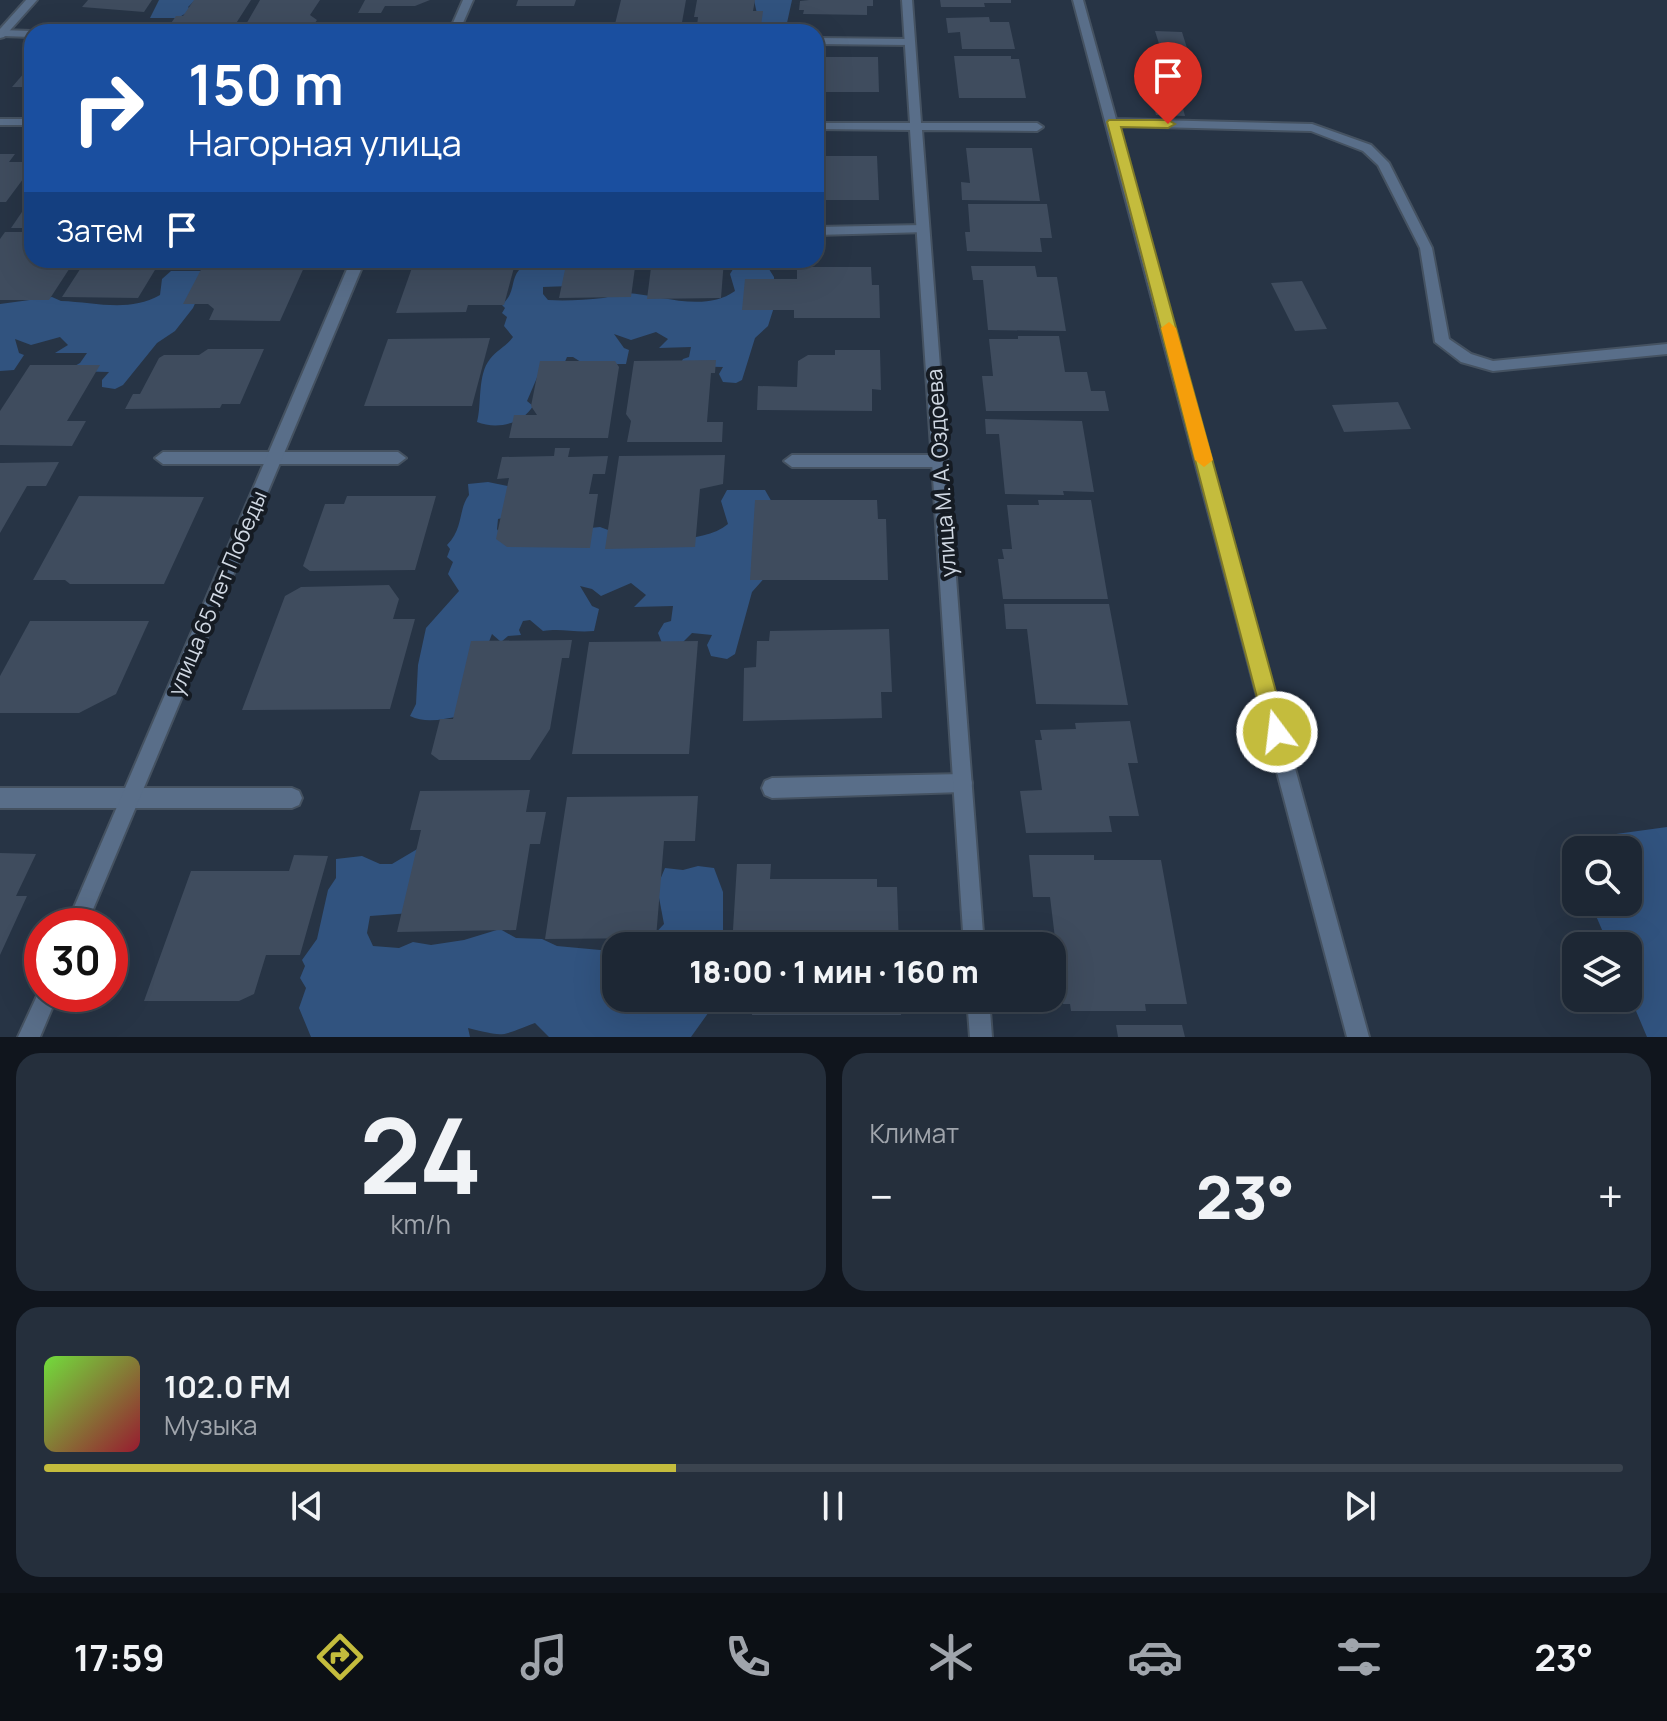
<!DOCTYPE html>
<html lang="ru">
<meta charset="utf-8">
<style>
:root{--surface:#1d2734;--page:#252f3c;--text:#f1f3f6;--muted:#a0a5ac;--line:#3b444f;--accent:#c4bc3d}
body{margin:0;font-family:Manrope,sans-serif;background:var(--page);color:var(--text);height:100vh;display:flex;flex-direction:column;font-size:30px;white-space:nowrap}
*{box-sizing:border-box;margin:0}
p{font-size:26px;color:var(--muted)}
.icon{flex:none;width:44px;height:44px;fill:none;stroke:currentColor;stroke-width:2;stroke-linecap:round;stroke-linejoin:round}
.map{position:relative;height:1037px;overflow:hidden}
.panel{display:flex;flex-direction:column;gap:16px;padding:16px;background:#10151d;flex:1}
.panel>*{flex:none}
.top-card{position:absolute;left:24px;top:24px;width:800px;height:244px;border-radius:24px;box-shadow:0 8px 32px #0002,0 0 0 2px var(--line);background:#1a4fa0;color:#fff;overflow:hidden}
.tools{position:absolute;left:1562px;top:836px;display:grid;gap:16px}
.tools a{display:grid;place-items:center;width:80px;height:80px;border-radius:16px;background:var(--surface);box-shadow:0 8px 32px #0002,0 0 0 2px var(--line);font-size:40px}
.speed{position:absolute;left:24px;top:908px;display:flex;gap:16px;font-size:40px;font-weight:700;text-align:center}
.speed>*{display:grid;place-content:center;width:104px;height:104px;border-radius:50%;background:var(--surface);box-shadow:0 8px 32px #0002,0 0 0 2px var(--line);line-height:1}
.speed .limit{border:12px solid #d22;background:#fff;color:#111}
.pin{position:absolute;display:grid;place-items:center;width:68px;height:68px;color:#fff;margin:-82px -34px;border-radius:50% 50% 50% 0;rotate:-45deg;box-shadow:0 0 8px #0007}
.pin .icon{rotate:45deg}
.me{position:absolute;width:88px;margin:-44px;rotate:345deg;stroke-linejoin:round;filter:drop-shadow(0 0 6px #0008)}
.turn{display:flex;align-items:center;gap:28px;height:168px;padding:0 32px;font-size:36px}
.turn .icon{width:104px;height:104px;stroke-width:2.5}
.turn b{display:block;font-size:56px;line-height:68px}
.then{display:flex;align-items:center;height:76px;padding:0 32px;background:#0003;gap:16px;font-size:30px}
.big{font-size:60px;font-weight:800;line-height:1.1}
.panel .widget{flex:1;display:flex;flex-direction:column;justify-content:center;gap:12px;min-width:0;padding:0 28px;border-radius:24px;background:var(--page)}
.panel .dial{align-items:center;gap:0}
.dial b{font-size:104px;line-height:1}
.song{display:flex;align-items:center;gap:24px}
.cover{width:96px;height:96px;border-radius:12px;background:linear-gradient(135deg,hsl(100 70% 55%),hsl(350 70% 35%))}
.played{height:8px;border-radius:4px;background:linear-gradient(90deg,var(--accent) 40%,var(--line) 40%)}
.keys{display:flex;justify-content:space-around;direction:ltr}
.heat{display:flex;justify-content:space-between;align-items:center;font-size:44px;direction:ltr}
.panel .tiles{flex:1;display:grid;gap:16px;grid-template-columns:1fr 1fr}
.widget:last-child{grid-column:span 2}
.trip{position:absolute;left:602px;top:932px;width:464px;height:80px;border-radius:24px;background:var(--surface);box-shadow:0 8px 32px #0002,0 0 0 2px var(--line);font-weight:800;line-height:80px;text-align:center}
.tabs{display:flex;height:128px;justify-content:space-around;align-items:center;background:#0c1015;color:var(--muted)}
.tabs .icon{width:56px;height:56px}
.tabs .active{color:var(--accent)}
.tabs b{font-size:36px;color:var(--text)}
.map>svg:first-child{display:block}
</style>
<div class="map">
<svg width="1667" height="1037" viewBox="0 0 1667 1037">
<rect width="100%" height="100%" fill="#273445"/>
<g fill="#31537f">
<path d="M159 0H195L188 7 191 10 178 18H150Z"/>
<path d="M754 0H792L787 23H759Z"/>
<path d="M566 260H577L570 286 543 287V294L548 300C565 301 585 300 603 298 611 297 619 292 627 293 661 295 704 313 735 291L730 274 735 266H767L774 277 775 304 768 326 755 338 742 380 736 383 723 382 719 374 723 367 679 366 683 359 689 357 691 347 659 348 668 339 656 332 631 340 614 334 624 348 629 350 626 364H584L573 357H567L564 364 542 366 527 401 533 406C522 424 497 430 477 422 482 405 477 375 490 359 497 350 507 346 513 337L504 326 507 317 502 313 505 308 502 305C516 292 510 281 519 270L517 262C535 261 550 267 566 260Z"/>
<path d="M171 271H203L205 281 193 308 175 331 157 343 123 385 115 389 102 387V380L109 372 66 371 80 363 87 353H55L68 345 60 337 31 345 15 339 19 353 24 355 14 370 0 371V304L52 297 61 301C95 302 128 313 160 295L162 279Z"/>
<path d="M488 482 513 487 507 517 498 519 497 529 502 537 600 527C632 540 701 547 728 524L721 501 727 490H765L773 504 767 575 752 592 735 654 727 659 711 656 707 645 712 635 692 633 680 645 662 643 658 633 664 623 671 621 673 606 634 607 646 595 631 583 601 596 592 589 580 586 592 606 599 609 594 631C575 633 562 628 543 631L530 620 523 621 519 630 521 635 508 636 501 642 492 634 460 716C444 719 426 724 410 716L416 704 418 665 426 628 459 591 448 574 453 562 447 557 450 549 447 545C464 528 458 509 469 495L468 484Z"/>
<path d="M1667 827V1037H1647L1628 992V946H1609L1590 902H1628V850H1576V868L1565 841Z"/>
<path d="M419 848 411 913 370 916 367 933 373 946 399 948 413 942 431 945 464 940 500 929 516 938 542 939 557 946 611 951 616 949V998H713L711 1009 691 1037H549L535 1023C498 1037 506 1037 468 1028L470 1037H311L299 1008 306 988 300 978 305 966 302 960 317 939 328 890 336 878V859L362 856 380 864H392Z"/>
<path d="M698 866 714 868 723 892V946H624L642 938H651L664 924 657 887 665 868 683 870Z"/>
</g>
<g fill="#3f4c5e">
<path d="M88 0H152L144 12 82 7Z"/>
<path d="M194 0H251L235 25 224 29H167L176 16H183Z"/>
<path d="M260 0H320L310 15 317 20 312 27 245 26Z"/>
<path d="M365 0H430L415 6H385L381 13H358Z"/>
<path d="M518 0H576L574 6H516Z"/>
<path d="M621 0H686L681 28H614Z"/>
<path d="M697 0H755L753 11H763L761 26H697L698 17H694Z"/>
<path d="M809 0H873V6H867V15L803 14 804 10H799L800 1Z"/>
<path d="M940 0H1011V3H984L985 7H941Z"/>
<path d="M989 17 990 22H1009L1015 49H962L960 32 948 33 946 18Z"/>
<path d="M1155 31 1182 32 1187 48 1160 47Z"/>
<path d="M954 56H1011V59H1019L1026 98H959Z"/>
<path d="M824 57H878L879 92H816V60Z"/>
<path d="M32 64V87H12Z"/>
<path d="M1151 97H1180L1185 116 1156 115Z"/>
<path d="M966 148H1032L1040 201 962 200 961 182 970 183Z"/>
<path d="M0 154H15L9 162H32V167L6 202H0Z"/>
<path d="M826 156H877L879 200H816V159H826Z"/>
<path d="M968 204H1047L1052 238H1040L1042 252 967 251 965 232H970Z"/>
<path d="M24 209H32V228H11Z"/>
<path d="M5 232H32V260H75L49 300H0V239Z"/>
<path d="M86 260H161L138 298 62 297Z"/>
<path d="M427 260H516L504 305H468L466 312 396 313 414 262Z"/>
<path d="M567 260H636L631 297 559 298Z"/>
<path d="M652 260H724L721 298 647 299Z"/>
<path d="M205 262 306 263 280 321 209 320 214 309 208 304H183Z"/>
<path d="M971 266H1035L1037 277H1057L1066 331 988 330 983 280H973Z"/>
<path d="M797 267H871L872 285H879L880 318H794V310H742L745 279H797Z"/>
<path d="M1302 281 1327 329 1295 331 1271 283Z"/>
<path d="M1018 336H1059L1065 372H1087L1091 391H1105L1109 411H986L982 376H993L989 339H1018Z"/>
<path d="M490 338 472 406H364L388 339Z"/>
<path d="M208 349H264L240 404H222L220 408 125 409 133 394H140L159 358 164 355H199Z"/>
<path d="M835 350H880L881 390 872 389V411L757 410 758 386 797 387 798 361 808 355H835Z"/>
<path d="M716 360 715 373H711L707 422H723L722 442H627L631 421 626 414 634 361Z"/>
<path d="M540 361H615L619 367 608 438H509L514 415H537L531 406Z"/>
<path d="M30 365H100L67 421H86L72 446 0 445V411Z"/>
<path d="M1398 402 1411 429 1344 432 1332 405Z"/>
<path d="M985 419 1082 421 1094 492 1063 491 1064 495 1005 494 999 434H986Z"/>
<path d="M555 448H570L568 457 608 456 605 474H593L589 494H598L590 548 507 547 496 539 509 478 497 479 502 457 554 456Z"/>
<path d="M725 455 723 484 700 489 695 547 605 549 619 456Z"/>
<path d="M59 462 46 486H27L0 533V463Z"/>
<path d="M79 496 204 497 164 584H70L65 580H33Z"/>
<path d="M347 496H436L415 570 310 571 303 566 325 504H344Z"/>
<path d="M755 500H877L878 519H886L888 580H750Z"/>
<path d="M1038 500H1091L1108 599H1003L998 559H1004L1002 549H1012L1007 505H1039Z"/>
<path d="M389 585 399 599 393 619H415L390 709 242 710 285 596 301 587Z"/>
<path d="M1004 604H1109L1128 705 1036 704 1027 629H1006Z"/>
<path d="M30 621H149L116 694 79 713H0V676Z"/>
<path d="M889 629 892 692H881L882 718 743 721 744 668 756 667 757 641H769L770 631Z"/>
<path d="M572 640 569 658H562L550 729 530 760H439L431 754 440 719H453L471 641Z"/>
<path d="M698 641 689 754H572L589 642Z"/>
<path d="M1130 721 1138 763H1128L1139 816H1109L1112 832 1026 833 1020 791 1042 790 1035 740H1042L1040 730 1076 729 1075 723Z"/>
<path d="M530 790 526 812H546L540 844H530L516 930 397 932 421 830H410L420 791Z"/>
<path d="M698 796 695 841H664L656 938 545 939 567 797Z"/>
<path d="M0 853 36 854 16 896H27L0 955Z"/>
<path d="M294 855 328 856 300 955H266L254 994 239 1001H144L191 871H289Z"/>
<path d="M1029 855H1094V860H1161L1187 1004H1145L1146 1011H1071L1070 1004H1063L1050 897H1033Z"/>
<path d="M737 864H771L770 879H877V887H897L899 946H732Z"/>
<path d="M753 998H901V1015H752Z"/>
<path d="M1116 1025H1182L1185 1037H1118Z"/>
</g>
<g fill="none" stroke-linecap="round" stroke-linejoin="round">
<defs>
<g id="service">
<path d="M0 30 32 31 36 32H32V37L2 36Z"/>
<path d="M816 38 910 39 915 42 910 45 816 44Z"/>
<path d="M923 225 927 226V232L816 235V227Z"/>
<path d="M163 452H398L406 458 398 464H163L155 458Z"/>
<path d="M792 455H940L948 461 940 467H792L784 461Z"/>
<path d="M963 774 970 776 972 783 970 790 963 792 772 798 765 795 762 788 765 781 772 778Z"/>
<path d="M0 788H292L299 791 302 798 299 805 292 808H0Z"/>
</g>
<g id="minor">
<path d="M26 0H37L4 37 0 38V29Z"/>
<path d="M463 0H473L459 32H449Z"/>
<path d="M902 0H912L921 123H1037L1043 127 1037 131 922 130 984 946H964L910 130 816 129V123H910Z"/>
<path d="M1073 0H1083L1116 119 1312 124 1371 145 1389 163 1432 248 1449 339 1471 354 1493 361 1667 344V354L1493 371 1461 362 1435 342 1420 248 1378 165 1363 151 1311 131 1118 126 1369 1037H1347Z"/>
<rect x="0" y="119" width="32" height="6"/>
<path d="M351 260H365L86 926H66Z"/>
<path d="M42 985V994H58L40 1037H18Z"/>
<path d="M967 998H989L992 1037H970Z"/>
</g>
</defs>
<use href="#service" stroke="#455261" stroke-width="4"/>
<use href="#minor" stroke="#455261" stroke-width="4"/>
<use href="#service" fill="#596e89" fill-rule="evenodd"/>
<use href="#minor" fill="#596e89" fill-rule="evenodd"/>
</g>
<path fill="#c4bc3d" stroke="#7f7a28" stroke-width="2" d="M1109 120H1168L1175 124 1168 128 1121 127 1287 732 1284 739 1277 742 1269 739 1266 732 1107 122Z"/>
<path fill="#f59e0b" d="M1169 322 1176 328 1213 460 1204 467 1195 460 1161 328Z"/>
<g text-anchor="middle" stroke-width="8" stroke-linejoin="round" paint-order="stroke">
<g font-size="22" fill="#d0d8e3" stroke="#151b23">
<text transform="translate(941 473) rotate(-94)" y="8">улица М. А. Оздоева</text>
<text transform="translate(217 593) rotate(-67)" y="8">улица 65 лет Победы</text>
</g>
</g>
</svg>
<div class="tools">
<a><svg class="icon" aria-label="search" viewBox="0 0 24 24"><circle cx="10" cy="10" r="6"/><path d="M15 15l6 6"/></svg></a>
<a><svg class="icon" aria-label="layers" viewBox="0 0 24 24"><path d="M12 4l9 5-9 5-9-5zM3 14l9 5 9-5"/></svg></a>
</div>
<div class="speed"><div class="limit">30</div></div>
<div class="pin" style="left:1168px;top:124px;background:#d93025"><svg class="icon" aria-label="arrive" viewBox="0 0 24 24"><path d="M6 21V4h12l-3 4 3 4H6"/></svg></div>
<svg class="me" style="left:1277px;top:732px" viewBox="-20 -20 40 40"><circle r="17" fill="#c4bc3d" stroke="#fff" stroke-width="3"/><path d="M0-11L8 9 0 5-8 9z" fill="#fff"/></svg>
<div class="trip">18:00 · 1 мин · 160 m</div>
<div class="top-card">
<div class="turn"><svg class="icon" aria-label="right" viewBox="0 0 24 24"><path d="M7 20v-9h11M14 6l5 5-5 5"/></svg><div><b>150 m</b>Нагорная улица</div></div>
<div class="then">Затем<svg class="icon" aria-label="arrive" viewBox="0 0 24 24"><path d="M6 21V4h12l-3 4 3 4H6"/></svg></div>
</div>
</div>
<section class="panel">
<div class="tiles">
<div class="widget dial"><b>24</b><p>km/h</p></div>
<div class="widget"><p>Климат</p>
<div class="heat"><a>−</a><b class="big">23°</b><a>+</a></div>
</div>
<div class="widget">
<div class="song"><i class="cover"></i><div><b>102.0 FM</b><p>Музыка</p></div></div>
<div class="played"></div>
<div class="keys"><svg class="icon" aria-label="previous" viewBox="0 0 24 24"><path d="M18 5L8 12l10 7zM5 5v14"/></svg><svg class="icon" aria-label="pause" viewBox="0 0 24 24"><path d="M8 5v14M16 5v14"/></svg><svg class="icon" aria-label="next" viewBox="0 0 24 24"><path d="M6 5l10 7-10 7zM19 5v14"/></svg></div>
</div>
</div>
</section>
<nav class="tabs">
<b>17:59</b>
<svg class="icon active" aria-label="directions" viewBox="0 0 24 24"><path d="M12 3l9 9-9 9-9-9zM9 14v-3h6M13 9l2 2-2 2"/></svg>
<svg class="icon" aria-label="music" viewBox="0 0 24 24"><path d="M9 18V5l10-2v13"/><circle cx="6" cy="18" r="3"/><circle cx="16" cy="16" r="3"/></svg>
<svg class="icon" aria-label="phone" viewBox="0 0 24 24"><path d="M5 4h4l2 5-3 2q2 4 5 5l2-3 5 2v4C11 20 4 13 5 4z"/></svg>
<svg class="icon" aria-label="climate" viewBox="0 0 24 24"><path d="M12 3v18M4 7l16 10M4 17L20 7"/></svg>
<svg class="icon" aria-label="car" viewBox="0 0 24 24"><path d="M5 17H2v-5l4-1 3-4h7l3 4 3 1v5h-3M9 17h6M6 11h13"/><circle cx="7" cy="17" r="2"/><circle cx="17" cy="17" r="2"/></svg>
<svg class="icon" aria-label="filters" viewBox="0 0 24 24"><path d="M4 7h16M4 17h16"/><circle cx="9" cy="7" r="2"/><circle cx="15" cy="17" r="2"/></svg>
<b>23°</b>
</nav>
